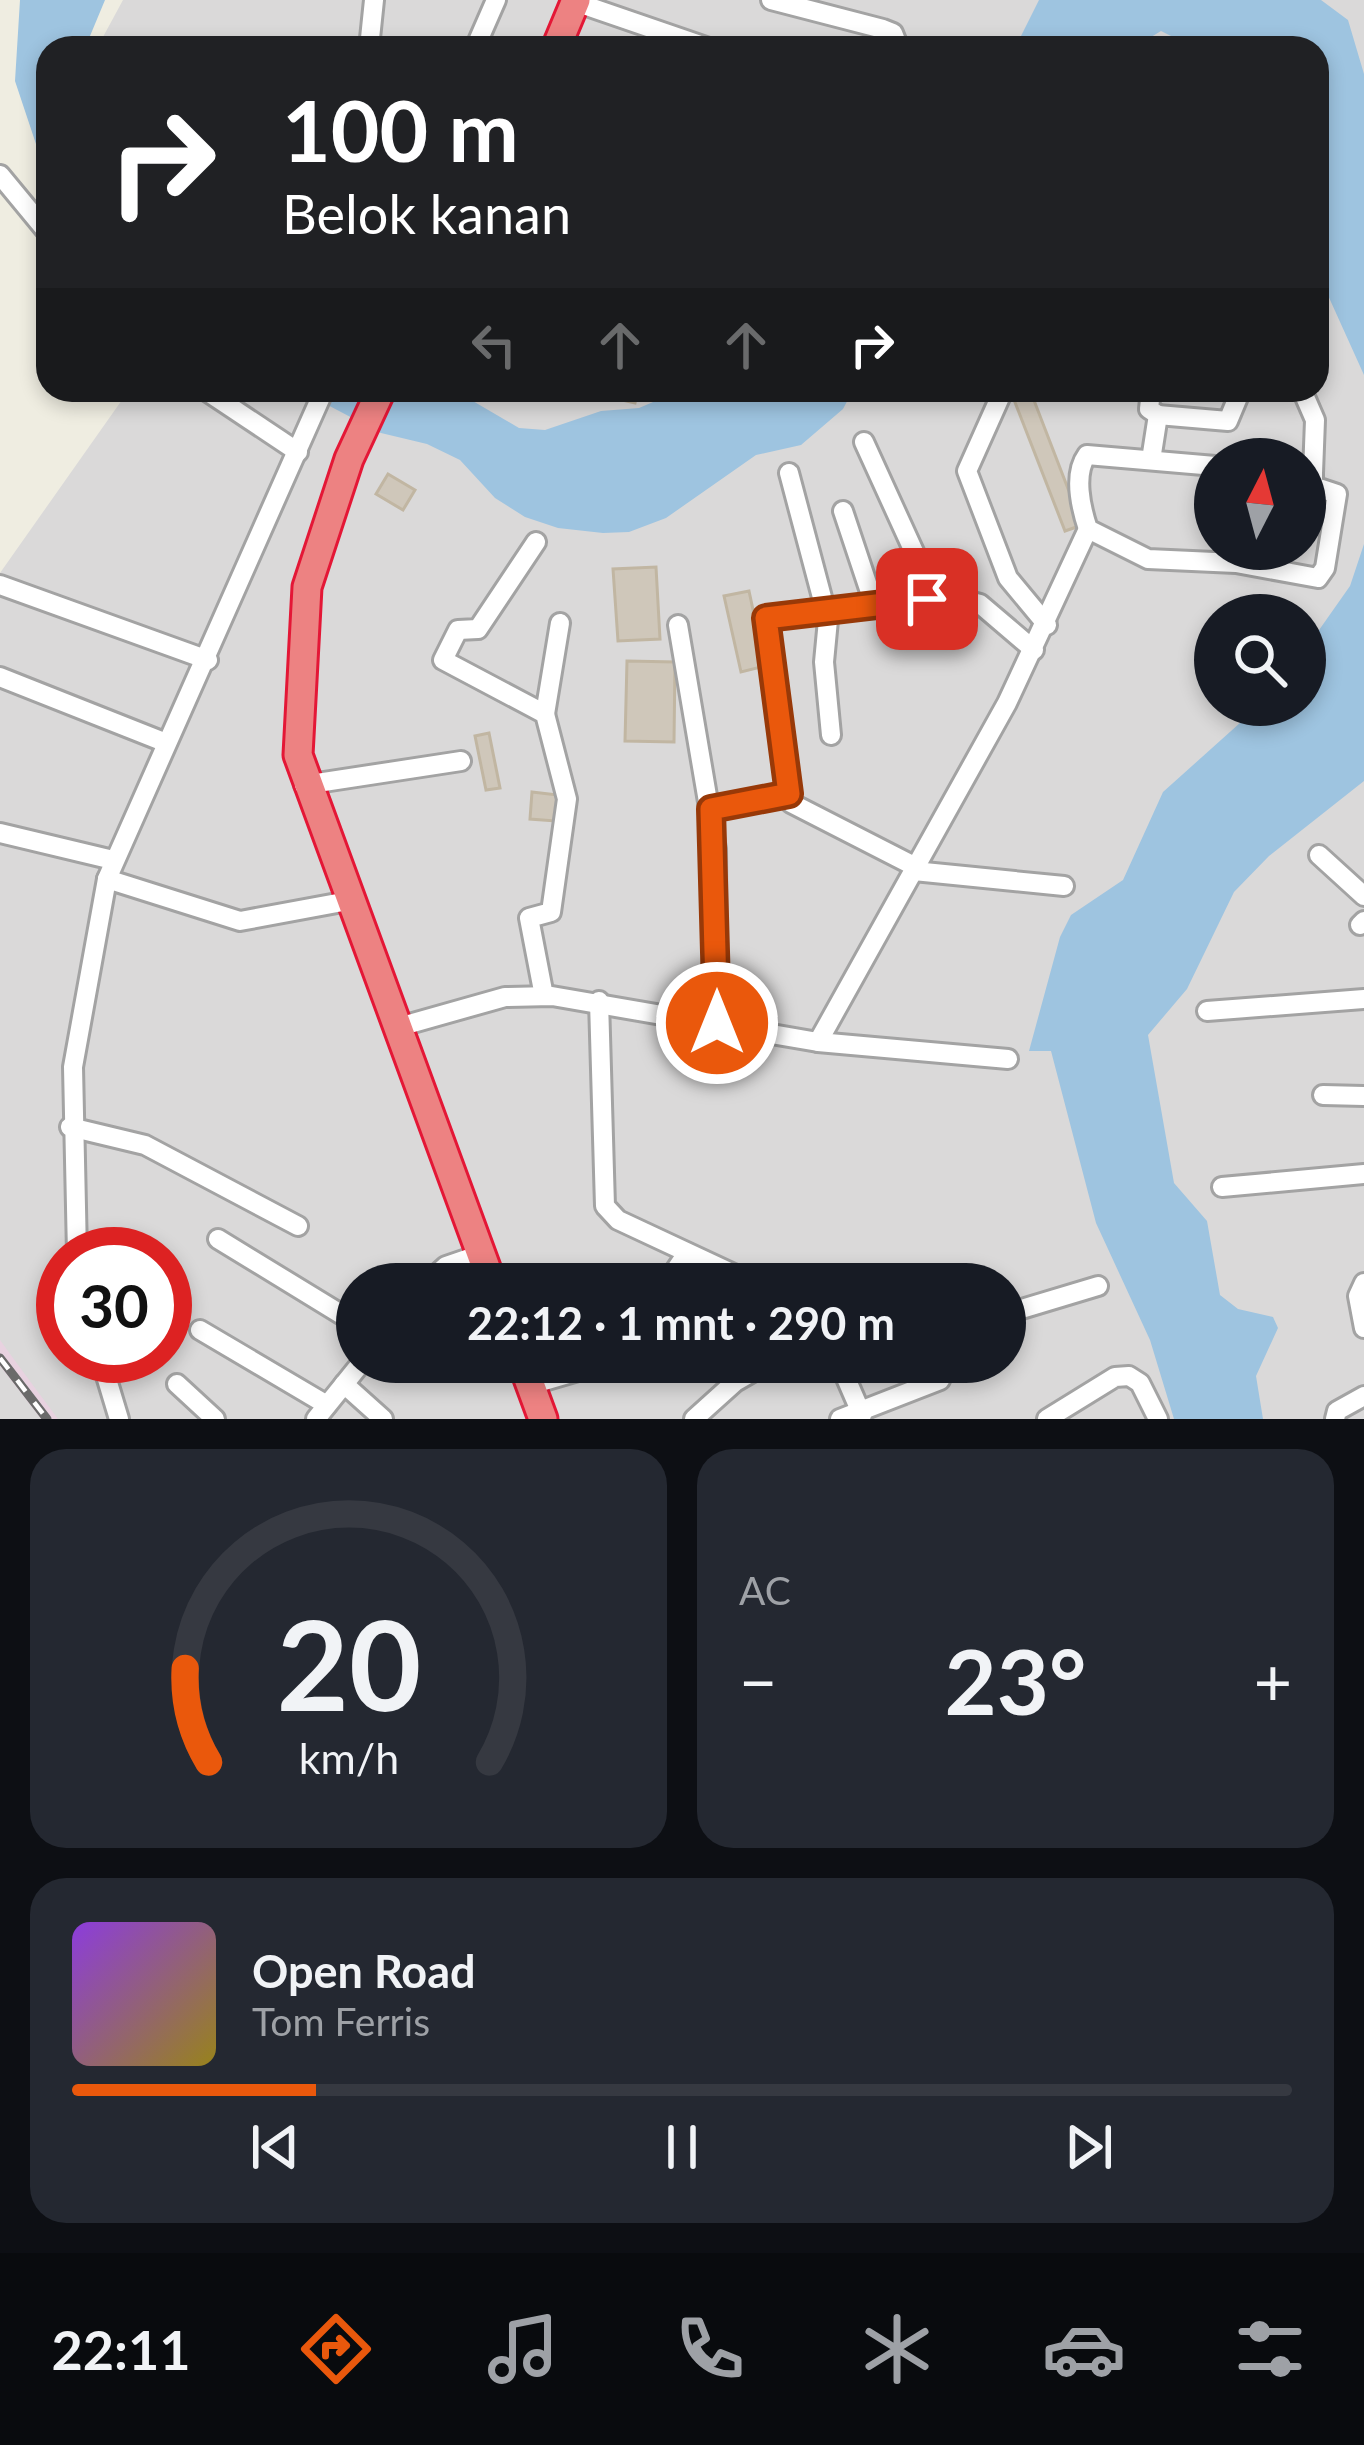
<!DOCTYPE html>
<html lang="id">
<meta charset="utf-8">
<style>
:root{--surface:#171b24;--page:#242831;--text:#f1f3f6;--muted:#9ea1a6;--line:#363941;--accent:#ea580c}
body{margin:0;font-family:Lato,sans-serif;background:var(--page);color:var(--text);height:100vh;display:flex;flex-direction:column;font-size:45px;white-space:nowrap}
*{box-sizing:border-box;margin:0}
p{font-size:39px;color:var(--muted)}
.icon{flex:none;width:66px;height:66px;fill:none;stroke:currentColor;stroke-width:2;stroke-linecap:round;stroke-linejoin:round}
.map{position:relative;height:1419px;overflow:hidden}
.panel{display:flex;flex-direction:column;gap:30px;padding:30px;background:#0d0f14;flex:1}
.panel>*{flex:none}
.guide{position:absolute;left:36px;top:36px;width:1293px;height:366px;border-radius:36px;box-shadow:0 6px 18px #0003;background:#202124;color:#fff;overflow:hidden}
.needle{width:78px;rotate:6deg}
.tools{position:absolute;left:1194px;top:438px;display:grid;gap:24px}
.tools a{display:grid;place-items:center;width:132px;height:132px;border-radius:50%;background:var(--surface);box-shadow:0 6px 18px #0003;font-size:60px}
.speed{position:absolute;left:36px;top:1227px;display:flex;gap:24px;font-size:60px;font-weight:700;text-align:center}
.speed>*{display:grid;place-content:center;width:156px;height:156px;border-radius:50%;background:var(--surface);box-shadow:0 6px 18px #0003;line-height:1}
.speed .limit{border:18px solid #d22;background:#fff;color:#111}
.pin{position:absolute;display:grid;place-items:center;width:102px;height:102px;color:#fff;margin:-51px;border-radius:24px;box-shadow:0 6px 18px #0006}
.me{position:absolute;width:132px;margin:-66px;rotate:0deg;stroke-linejoin:round;filter:drop-shadow(0 0 9px #0008)}
.turn{display:flex;align-items:center;gap:42px;height:252px;padding:0 48px;font-size:54px}
.turn .icon{width:156px;height:156px;stroke-width:2.5}
.turn b{display:block;font-size:84px;line-height:102px}
.lanes{display:flex;align-items:center;height:114px;padding:0 48px;background:#0003;justify-content:center;gap:60px;direction:ltr}
.lanes .off{opacity:.35}
.big{font-size:90px;font-weight:700;line-height:1.1}
.panel .card{flex:1;display:flex;flex-direction:column;justify-content:center;gap:18px;min-width:0;padding:0 42px;border-radius:36px;background:var(--page)}
.panel .dial{align-items:center;gap:0}
.dial svg{height:312px;overflow:visible;fill:none;stroke:var(--line);stroke-width:7;stroke-linecap:round;text-anchor:middle}
.dial text{fill:var(--text);stroke:none}
.song{display:flex;align-items:center;gap:36px}
.cover{width:144px;height:144px;border-radius:18px;background:linear-gradient(135deg,hsl(270 70% 55%),hsl(50 70% 35%))}
.played{height:12px;border-radius:6px;background:linear-gradient(90deg,var(--accent) 20%,var(--line) 20%)}
.keys{display:flex;justify-content:space-around;direction:ltr}
.heat{display:flex;justify-content:space-between;align-items:center;font-size:66px;direction:ltr}
.panel .tiles{flex:1;display:grid;gap:30px;grid-template-columns:1fr 1fr}
.card:last-child{grid-column:span 2}
.trip{position:absolute;left:336px;top:1263px;width:690px;height:120px;border-radius:60px;background:var(--surface);box-shadow:0 6px 18px #0003;font-weight:700;line-height:120px;text-align:center}
.tabs{display:flex;height:192px;justify-content:space-around;align-items:center;background:#090b0e;color:var(--muted)}
.tabs .icon{width:84px;height:84px}
.tabs .active{color:var(--accent)}
.tabs b{font-size:54px;color:var(--text)}
.map>svg:first-child{display:block}
</style>
<div class="map">
<svg width="1364" height="1419" viewBox="0 0 1364 1419">
<rect width="100%" height="100%" fill="#efede1"/>
<path fill="#dad9d9" fill-rule="evenodd" d="M123 0H1364V1419H0V573L129 390H1317V48H97ZM1215 459H1305V549H1215ZM1215 615H1305V705H1215ZM63 1254H165V1356H63ZM357 1284H1005V1362H357Z"/>
<path fill="#e8d2e0" d="M0 1340 21 1369 58 1419H41L0 1366Z"/>
<g fill="#9ec4e0">
<path d="M20 0H105L85 48H48V180L15 81Z"/>
<path d="M1039 0H1321L1348 20 1364 74V375L1317 271V48H1195L1161 31 1133 48H1015Z"/>
<path d="M299 390H454L519 428 545 430 601 411 639 408 679 391 853 390 843 409 801 445 756 455 666 518 629 532 603 533 558 528 525 517 495 498 460 460 427 444 381 433Z"/>
<path d="M1364 544V781L1269 856 1234 892 1187 989 1148 1035 1174 1183 1207 1221 1220 1295 1238 1309 1273 1317 1278 1328 1256 1376 1263 1419H1174L1150 1340 1096 1223 1051 1051H1029L1060 937 1071 915 1123 880 1163 792 1260 705H1305V650L1350 586Z"/>
</g>
<g fill="#cfc7ba" stroke="#c1b6a2" stroke-width="3">
<path d="M578 390H638L635 403Z"/>
<path d="M1030 390 1082 525 1065 531 1011 392Z"/>
<path d="M388 474 415 490 403 510 376 494Z"/>
<path d="M656 567 660 639 618 641 613 569Z"/>
<path d="M749 591 765 666 741 672 724 596Z"/>
<path d="M627 661 675 662 674 742 625 741Z"/>
<path d="M489 733 500 788 486 790 475 736Z"/>
<path d="M532 792 558 795 555 821 530 819Z"/>
</g>
<g fill="none" stroke-linecap="round" stroke-linejoin="round">
<defs>
<g id="minor">
<path d="M771 0 883 29 893 33 899 48"/>
<path d="M575 2 709 48"/>
<path d="M369 48 374 0"/>
<path d="M475 48 496 0"/>
<path d="M0 175 48 233"/>
<path d="M205 390 298 452"/>
<path d="M1151 390 1149 409 1158 415"/>
<path d="M1302 390 1315 420 1313 473"/>
<path d="M1001 395 967 471 1008 578 1047 625"/>
<path d="M864 442 936 600"/>
<path d="M1151 460 1158 415 1228 421 1241 390"/>
<path d="M1215 466 1087 455C1073 474 1081 508 1088 529L1148 559 1236 563 1318 578 1325 568 1337 494 1313 486V473H1305"/>
<path d="M789 473 828 620 824 662 831 735"/>
<path d="M843 511 874 604"/>
<path d="M536 542 478 629 458 630 443 660 545 714 567 799 551 912 529 918 544 996"/>
<path d="M0 585 208 660"/>
<path d="M678 625 716 849 717 1023"/>
<path d="M0 677 164 742"/>
<path d="M545 714 560 623"/>
<path d="M304 785 461 761"/>
<path d="M711 809 789 794"/>
<path d="M0 833 113 860"/>
<path d="M1319 855 1364 896"/>
<path d="M916 867 791 803 766 618 960 599 980 604 1034 650"/>
<path d="M914 871 1064 886"/>
<path d="M107 879 240 921 348 901"/>
<path d="M1360 925 1364 921"/>
<path d="M599 1001 605 1206 618 1220 755 1284"/>
<path d="M1207 1011 1364 999"/>
<path d="M395 1028 505 997 552 996 818 1042 1008 1059"/>
<path d="M818 1042 1007 703 1088 529"/>
<path d="M1323 1095 1364 1096"/>
<path d="M70 1127 145 1145 298 1226"/>
<path d="M1222 1187 1364 1174"/>
<path d="M218 1239 357 1324"/>
<path d="M77 1254 73 1067 107 879 324 390"/>
<path d="M1364 1283 1358 1296 1364 1328"/>
<path d="M426 1284 446 1266 481 1254"/>
<path d="M666 1284 687 1253"/>
<path d="M1005 1314 1098 1286"/>
<path d="M200 1330 327 1405"/>
<path d="M100 1356 119 1419"/>
<path d="M839 1362 862 1415"/>
<path d="M177 1384 215 1419"/>
<path d="M344 1384 383 1419"/>
<path d="M530 1385 609 1362"/>
<path d="M316 1419 362 1362"/>
<path d="M694 1419 735 1382 770 1362"/>
<path d="M840 1419 940 1380 948 1362"/>
<path d="M1047 1419 1115 1377 1129 1376 1140 1383 1158 1419"/>
<path d="M1335 1419 1337 1411 1364 1396"/>
</g>
<g id="highway">
<path d="M556 48 576 0"/>
<path d="M381 390 349 459 307 587 298 755 492 1284"/>
<path d="M522 1362 543 1419"/>
</g>
</defs>
<use href="#minor" stroke="#a3a3a3" stroke-width="24"/>
<use href="#highway" stroke="#e41736" stroke-width="33"/>
<use href="#minor" stroke="#fff" stroke-width="18"/>
<use href="#highway" stroke="#ed8282" stroke-width="27"/>
<defs>
<path id="rail" d="M0 1358 47 1419"/>
</defs>
<use href="#rail" stroke="#6a6a6a" stroke-width="9"/>
<use href="#rail" stroke="#fff" stroke-width="4.5" stroke-dasharray="14" stroke-linecap="butt"/>
</g>
<g fill="none" stroke-linecap="round" stroke-linejoin="round">
<defs>
<path id="route" d="M717 1023 711 809 789 794 766 618 927 599"/>
</defs>
<use href="#route" stroke="#983908" stroke-width="30"/>
<use href="#route" stroke="#ea580c" stroke-width="21"/>
</g>
</svg>
<div class="tools">
<a><svg class="needle" viewBox="-14 -14 28 28"><path d="M0-13l5 13h-10z" fill="#e53935"/><path d="M0 13l5-13h-10z" fill="#9ea1a6"/></svg></a>
<a><svg class="icon" aria-label="search" viewBox="0 0 24 24"><circle cx="10" cy="10" r="6"/><path d="M15 15l6 6"/></svg></a>
</div>
<div class="speed"><div class="limit">30</div></div>
<div class="pin" style="left:927px;top:599px;background:#d93025"><svg class="icon" aria-label="arrive" viewBox="0 0 24 24"><path d="M6 21V4h12l-3 4 3 4H6"/></svg></div>
<svg class="me" style="left:717px;top:1023px" viewBox="-20 -20 40 40"><circle r="17" fill="#ea580c" stroke="#fff" stroke-width="3"/><path d="M0-11L8 9 0 5-8 9z" fill="#fff"/></svg>
<div class="trip">22:12 · 1 mnt · 290 m</div>
<div class="guide">
<div class="turn"><svg class="icon" aria-label="right" viewBox="0 0 24 24"><path d="M7 20v-9h11M14 6l5 5-5 5"/></svg><div><b>100 m</b>Belok kanan</div></div>
<div class="lanes"><svg class="icon off" aria-label="left" viewBox="0 0 24 24"><path d="M17 20v-9H6M10 6l-5 5 5 5"/></svg><svg class="icon off" aria-label="ahead" viewBox="0 0 24 24"><path d="M12 20V5M6 11l6-6 6 6"/></svg><svg class="icon off" aria-label="ahead" viewBox="0 0 24 24"><path d="M12 20V5M6 11l6-6 6 6"/></svg><svg class="icon" aria-label="right" viewBox="0 0 24 24"><path d="M7 20v-9h11M14 6l5 5-5 5"/></svg></div>
</div>
</div>
<section class="panel">
<div class="tiles">
<div class="card dial"><svg viewBox="0 0 100 80">
<path d="M14 69A42 42 0 1 1 86 69"/>
<path d="M14 69A42 42 0 0 1 8 45" stroke="#ea580c"/>
<text x="50" y="56" font-size="32" font-weight="700">20</text>
<text x="50" y="72" font-size="11">km/h</text>
</svg></div>
<div class="card"><p>AC</p>
<div class="heat"><a>−</a><b class="big">23°</b><a>+</a></div>
</div>
<div class="card">
<div class="song"><i class="cover"></i><div><b>Open Road</b><p>Tom Ferris</p></div></div>
<div class="played"></div>
<div class="keys"><svg class="icon" aria-label="previous" viewBox="0 0 24 24"><path d="M18 5L8 12l10 7zM5 5v14"/></svg><svg class="icon" aria-label="pause" viewBox="0 0 24 24"><path d="M8 5v14M16 5v14"/></svg><svg class="icon" aria-label="next" viewBox="0 0 24 24"><path d="M6 5l10 7-10 7zM19 5v14"/></svg></div>
</div>
</div>
</section>
<nav class="tabs">
<b>22:11</b>
<svg class="icon active" aria-label="directions" viewBox="0 0 24 24"><path d="M12 3l9 9-9 9-9-9zM9 14v-3h6M13 9l2 2-2 2"/></svg>
<svg class="icon" aria-label="music" viewBox="0 0 24 24"><path d="M9 18V5l10-2v13"/><circle cx="6" cy="18" r="3"/><circle cx="16" cy="16" r="3"/></svg>
<svg class="icon" aria-label="phone" viewBox="0 0 24 24"><path d="M5 4h4l2 5-3 2q2 4 5 5l2-3 5 2v4C11 20 4 13 5 4z"/></svg>
<svg class="icon" aria-label="climate" viewBox="0 0 24 24"><path d="M12 3v18M4 7l16 10M4 17L20 7"/></svg>
<svg class="icon" aria-label="car" viewBox="0 0 24 24"><path d="M5 17H2v-5l4-1 3-4h7l3 4 3 1v5h-3M9 17h6M6 11h13"/><circle cx="7" cy="17" r="2"/><circle cx="17" cy="17" r="2"/></svg>
<svg class="icon" aria-label="filters" viewBox="0 0 24 24"><path d="M4 7h16M4 17h16"/><circle cx="9" cy="7" r="2"/><circle cx="15" cy="17" r="2"/></svg>
</nav>
